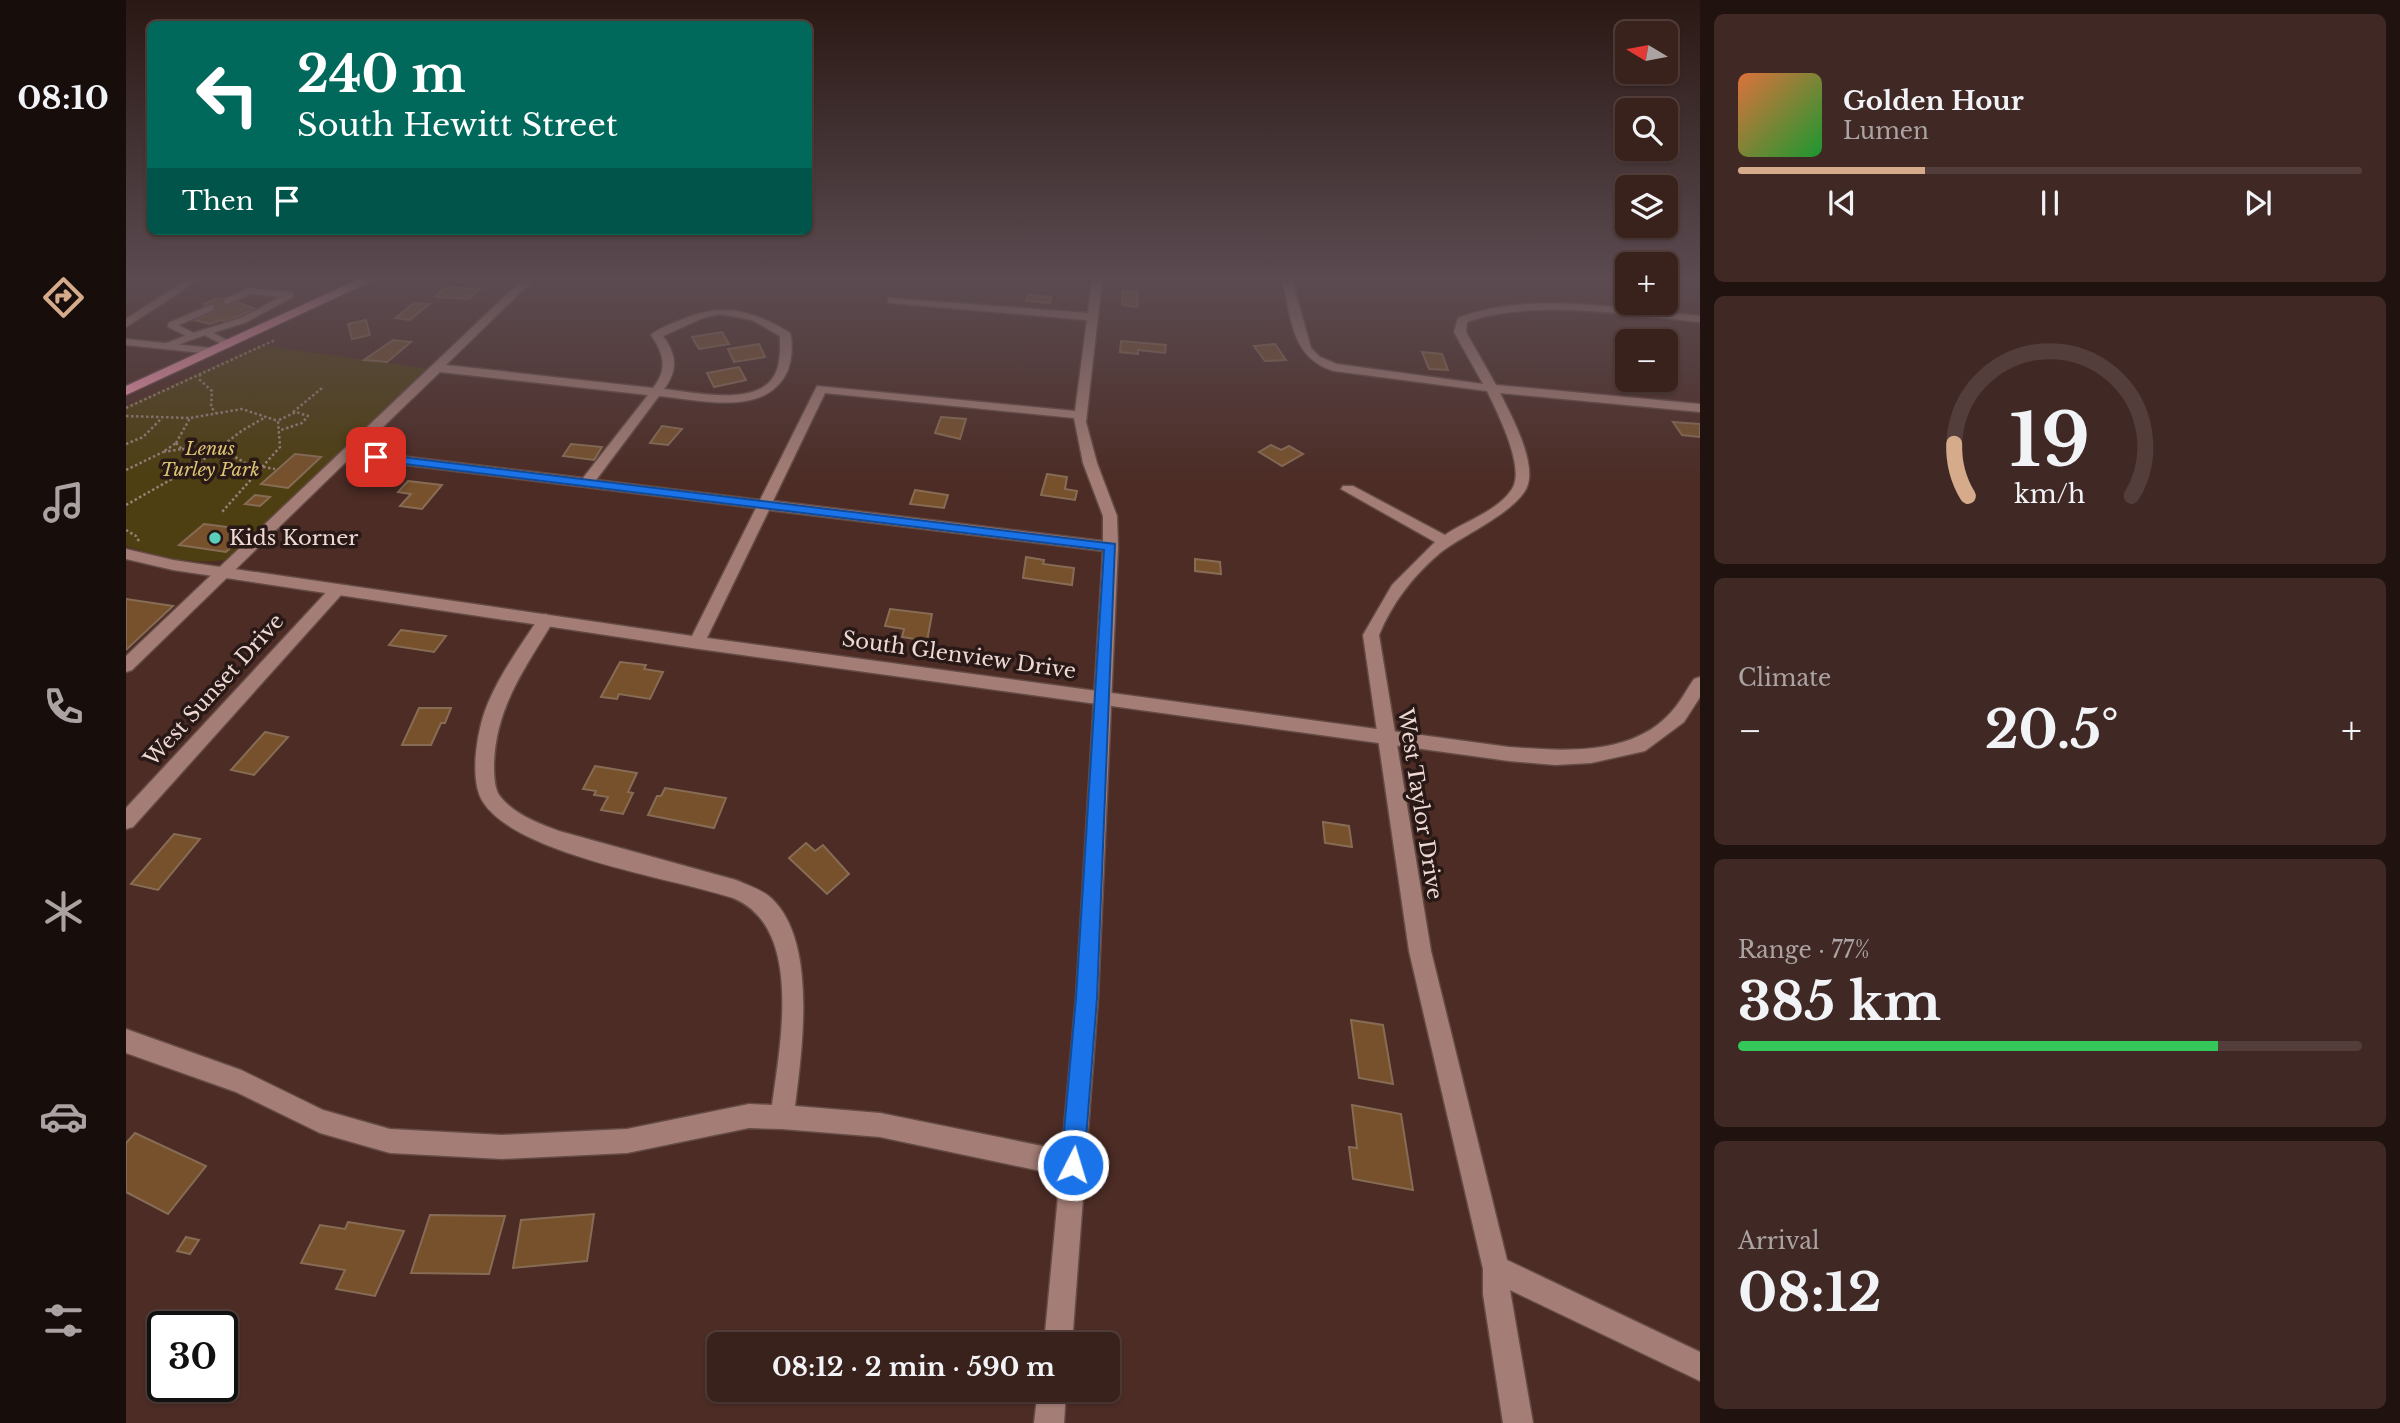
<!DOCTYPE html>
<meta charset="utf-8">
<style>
:root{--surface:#39211c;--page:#402925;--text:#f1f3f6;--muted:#aba3a3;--line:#533e3b;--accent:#d6ab8b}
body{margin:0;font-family:"Libre Baskerville",serif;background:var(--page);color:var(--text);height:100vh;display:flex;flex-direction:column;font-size:26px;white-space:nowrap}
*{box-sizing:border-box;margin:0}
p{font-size:23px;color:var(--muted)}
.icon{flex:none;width:38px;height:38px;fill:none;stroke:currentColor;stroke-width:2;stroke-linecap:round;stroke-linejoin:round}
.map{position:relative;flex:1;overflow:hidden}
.panel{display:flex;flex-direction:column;gap:14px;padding:14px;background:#1f120f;width:700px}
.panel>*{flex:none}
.hud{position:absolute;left:21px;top:21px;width:665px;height:214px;border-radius:10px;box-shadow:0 2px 5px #0004,0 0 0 2px var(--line);background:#00695c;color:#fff;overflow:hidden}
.needle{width:46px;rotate:280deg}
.controls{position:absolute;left:1489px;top:21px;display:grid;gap:14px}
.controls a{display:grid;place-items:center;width:63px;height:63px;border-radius:10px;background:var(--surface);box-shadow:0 2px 5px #0004,0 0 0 2px var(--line);font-size:35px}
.speed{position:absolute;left:21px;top:1311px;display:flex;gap:14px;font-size:35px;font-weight:700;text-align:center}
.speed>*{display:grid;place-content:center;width:91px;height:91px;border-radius:50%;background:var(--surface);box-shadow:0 2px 5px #0004,0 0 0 2px var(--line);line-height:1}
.speed .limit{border:4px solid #111;border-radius:10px;background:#fff;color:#111}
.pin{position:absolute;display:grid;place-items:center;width:60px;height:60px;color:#fff;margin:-30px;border-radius:14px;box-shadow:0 4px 10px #0006}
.me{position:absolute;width:77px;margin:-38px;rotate:5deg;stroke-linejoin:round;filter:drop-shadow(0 0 5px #0008)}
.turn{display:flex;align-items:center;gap:24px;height:147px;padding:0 35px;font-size:32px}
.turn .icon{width:91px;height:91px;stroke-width:2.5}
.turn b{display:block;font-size:49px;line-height:60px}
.then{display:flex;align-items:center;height:66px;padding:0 35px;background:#0003;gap:14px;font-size:26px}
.big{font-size:52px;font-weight:700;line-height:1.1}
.panel .widget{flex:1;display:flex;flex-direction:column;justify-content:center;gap:10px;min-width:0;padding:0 24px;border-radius:10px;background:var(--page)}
.panel .dial{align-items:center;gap:0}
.dial svg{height:182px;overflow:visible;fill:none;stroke:var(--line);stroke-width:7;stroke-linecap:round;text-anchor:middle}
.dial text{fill:var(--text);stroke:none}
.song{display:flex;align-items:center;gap:21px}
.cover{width:84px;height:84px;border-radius:10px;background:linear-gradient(135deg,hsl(20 70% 55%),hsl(130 70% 35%))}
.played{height:7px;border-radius:4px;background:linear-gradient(90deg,var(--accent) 30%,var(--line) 30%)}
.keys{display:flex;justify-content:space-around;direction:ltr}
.heat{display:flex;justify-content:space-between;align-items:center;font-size:38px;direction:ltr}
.charge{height:10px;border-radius:5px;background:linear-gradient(90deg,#34c759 77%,var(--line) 0)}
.trip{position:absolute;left:581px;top:1332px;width:413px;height:70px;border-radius:10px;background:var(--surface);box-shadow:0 2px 5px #0004,0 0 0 2px var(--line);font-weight:700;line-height:70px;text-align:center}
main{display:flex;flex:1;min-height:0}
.menu{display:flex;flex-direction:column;width:126px;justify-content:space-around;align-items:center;background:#170d0b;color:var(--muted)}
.menu .icon{width:49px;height:49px}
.menu .selected{color:var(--accent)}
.menu b{font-size:32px;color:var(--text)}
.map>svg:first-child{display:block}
</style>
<main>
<nav class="menu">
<b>08:10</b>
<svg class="icon selected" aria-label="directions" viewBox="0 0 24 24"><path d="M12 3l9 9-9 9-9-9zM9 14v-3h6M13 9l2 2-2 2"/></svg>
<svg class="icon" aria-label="music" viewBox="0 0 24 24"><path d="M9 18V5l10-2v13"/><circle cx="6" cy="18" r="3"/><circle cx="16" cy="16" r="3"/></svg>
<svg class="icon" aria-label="phone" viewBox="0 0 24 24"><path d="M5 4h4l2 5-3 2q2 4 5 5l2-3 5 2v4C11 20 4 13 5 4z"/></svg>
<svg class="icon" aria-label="climate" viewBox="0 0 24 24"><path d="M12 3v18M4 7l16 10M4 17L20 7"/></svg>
<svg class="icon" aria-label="car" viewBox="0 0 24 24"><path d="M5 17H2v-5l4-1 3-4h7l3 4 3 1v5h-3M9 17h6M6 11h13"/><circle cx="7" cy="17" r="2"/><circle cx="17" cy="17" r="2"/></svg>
<svg class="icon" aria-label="filters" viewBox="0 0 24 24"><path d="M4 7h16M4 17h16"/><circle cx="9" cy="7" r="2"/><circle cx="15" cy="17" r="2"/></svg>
</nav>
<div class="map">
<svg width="1574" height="1423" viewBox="0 0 1574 1423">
<rect width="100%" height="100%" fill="#4c2c25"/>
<path fill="#4d3f11" d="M133 345 304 369 99 560C65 565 32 556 0 546V406Z"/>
<g fill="#77512c" stroke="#876c55" stroke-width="2">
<path d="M320 287 353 289 343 299 309 297Z"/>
<path d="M997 291 1012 292 1011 307 996 305Z"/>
<path d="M902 295 925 297 924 303 900 301Z"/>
<path d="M93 298 107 304 111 302 129 309 99 322 95 320 84 324 68 320 90 310 77 304Z"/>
<path d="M288 303 303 304 284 320 269 318Z"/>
<path d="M240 320 244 335 226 339 222 324Z"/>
<path d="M596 332 603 344 573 349 566 337Z"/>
<path d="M267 340 285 342 261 362 238 360Z"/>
<path d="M995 341 1040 345 1039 353 1012 350V354L994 352Z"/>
<path d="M633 344 639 357 608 362 602 349Z"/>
<path d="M1149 344 1160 360 1139 361 1128 346Z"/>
<path d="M1296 352 1316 354 1322 370 1303 369Z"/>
<path d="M613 367 620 380 588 387 581 373Z"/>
<path d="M815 417 840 419 834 439 809 433Z"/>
<path d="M1547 422 1574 424V437L1556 435Z"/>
<path d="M536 426 556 429 542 445 524 443Z"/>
<path d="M445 444 476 447 468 460 437 456Z"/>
<path d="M1145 445 1155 450 1163 446 1177 454 1156 466 1133 452Z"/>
<path d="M169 454 195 457 162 488 135 484Z"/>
<path d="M921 474 941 477 939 489 951 491 949 500 915 495Z"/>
<path d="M282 481 316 485 296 509 274 506 285 494 272 492Z"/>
<path d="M789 490 822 495 818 508 784 504Z"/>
<path d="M129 495 144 497 134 506 119 504Z"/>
<path d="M78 524 124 530 100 552 53 545Z"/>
<path d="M900 557 918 560 917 564 948 568 946 585 897 578Z"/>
<path d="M1069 559 1094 562 1095 574 1069 571Z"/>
<path d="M0 599 47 606 0 650Z"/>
<path d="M764 609 806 614 801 641 776 637 778 629 759 626Z"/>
<path d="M275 630 320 636 308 652 263 645Z"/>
<path d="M494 662 520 665 518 669 537 672 524 699 493 694 491 699 475 697Z"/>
<path d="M293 708H325L319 723H315L305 745H276Z"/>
<path d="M139 732 162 737 128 775 105 770Z"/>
<path d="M469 766 511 773 502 792 507 793 497 814 475 810 482 797 468 795 470 791 457 789Z"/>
<path d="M539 788 600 798 588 828 522 815 531 796H535Z"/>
<path d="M1197 822 1223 826 1226 847 1199 843Z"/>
<path d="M48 834 74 839 32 890 5 884Z"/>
<path d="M680 843 689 851 697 845 723 874 701 894 663 858Z"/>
<path d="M1225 1020 1257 1025 1267 1084 1233 1078Z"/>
<path d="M1226 1105 1275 1114 1287 1190 1227 1179 1223 1147 1231 1148Z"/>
<path d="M9 1133 80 1166 42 1214 0 1192V1143Z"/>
<path d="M468 1214 461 1261 387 1268 395 1220Z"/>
<path d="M304 1215 379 1216 363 1274 285 1273Z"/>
<path d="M222 1222 278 1231 249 1296 210 1289 219 1270 175 1263 194 1225 219 1229Z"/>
<path d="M60 1237 73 1240 64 1254 51 1251Z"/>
</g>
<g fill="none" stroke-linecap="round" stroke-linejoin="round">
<defs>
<g id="lane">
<path d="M83 334 102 344"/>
<path d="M67 336 118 320 164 295 124 291 101 301"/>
<path d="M0 342 86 351"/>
<path d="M41 346 67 336 45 325 85 308"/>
</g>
<g id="street">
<path d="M60 280H73L0 327V319Z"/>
<path d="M396 280H407L320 365 527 388C542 369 538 354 525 335 533 328 545 324 555 320 594 302 628 310 664 333 667 343 666 359 662 370 641 418 575 400 533 396L470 480 634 500 691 386 949 411 961 320 766 303 762 302V298L962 313 966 280H976L960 422 971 463 991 516 992 547 972 998 946 1344H918L934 1175 754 1137 656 1129 623 1128 501 1153 376 1159 264 1153 194 1133 110 1092 0 1053V1029L115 1070 197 1110 264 1129 376 1135 501 1129 623 1104 646 1105C654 1045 678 927 607 898 546 878 391 855 357 802 342 779 352 726 362 703 375 672 396 644 414 616L420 614 428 620C400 667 370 706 368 763 368 773 368 787 373 795 387 814 412 823 433 831L610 880C622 885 634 889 644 897 692 939 676 1050 669 1106L754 1113 936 1150 950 998 977 551 643 510 579 642 571 648 563 642 630 508 224 458 6 670 0 672V656ZM594 314 626 320 654 336C654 351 655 367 646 379 626 406 567 392 538 389 552 370 551 355 537 336L577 318ZM314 372 522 395 457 478 232 451ZM699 393 948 418 957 463 977 516V541L647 501Z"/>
<path d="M1156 280H1166L1185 348 1194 357 1211 364 1357 384 1328 332 1332 318C1407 290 1496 309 1574 316V322C1506 316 1406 298 1341 322L1340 332 1370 385 1574 404V412L1374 393C1385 415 1409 459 1402 484 1395 510 1335 536 1314 553 1287 576 1266 603 1253 635L1305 951 1381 1260 1574 1352V1381L1384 1290 1407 1423H1377L1357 1294V1269L1283 951 1237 635 1266 585 1309 542 1215 489 1217 486H1227L1319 535C1339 521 1372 511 1386 489 1400 468 1371 412 1361 391L1208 371C1165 358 1166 319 1156 280Z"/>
<path d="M211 585 216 586 219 590 216 594 7 827 0 829V808L206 586Z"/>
<path d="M912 1390H940L938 1423H908Z"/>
</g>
<path id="secondary" d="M0 549 47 560 566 636 1383 747C1437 751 1508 757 1547 710 1555 701 1561 689 1568 679L1574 677V697L1558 722 1519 751 1465 763 1429 765 1383 761 566 648 47 570 0 559Z"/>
<path id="highway" d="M231 280H248L0 395V386Z"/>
</defs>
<use href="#lane" stroke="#654b45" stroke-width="9"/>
<use href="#street" stroke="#654b45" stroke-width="3"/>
<use href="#secondary" stroke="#654b45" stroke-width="3"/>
<use href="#highway" stroke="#654b45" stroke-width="3"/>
<g stroke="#997f79" stroke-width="2.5" stroke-dasharray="2.5 2.5" stroke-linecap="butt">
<path d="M74 374V380L86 391 85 407 90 413"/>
<path d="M0 408 149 340"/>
<path d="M167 412 196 388"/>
<path d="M0 416 64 418 116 409 152 421 154 447 96 512"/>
<path d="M153 420 170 412 182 416 176 423 155 430"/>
<path d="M50 443 56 449 37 452Z"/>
<path d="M50 443 64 418"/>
<path d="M0 444 17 437 36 418"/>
<path d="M56 449 99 451 121 464 149 469"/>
<path d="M0 470 37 452"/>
<path d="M0 505 69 466 117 430 138 418"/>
<path d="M0 530 10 536 14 543"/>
</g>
<use href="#lane" stroke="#a47e76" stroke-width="6"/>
<use href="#street" fill="#a47e76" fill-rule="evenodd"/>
<use href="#secondary" fill="#a47e76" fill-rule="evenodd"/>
<use href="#highway" fill="#f79ab1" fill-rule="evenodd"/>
</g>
<linearGradient id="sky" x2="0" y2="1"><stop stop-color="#2a1814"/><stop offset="0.58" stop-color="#5b4b51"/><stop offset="1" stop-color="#5b4b51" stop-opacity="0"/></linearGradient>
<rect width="1574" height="480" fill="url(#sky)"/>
<path fill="#1a73e8" stroke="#114b97" stroke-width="2" d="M250 454 989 544 971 998 958 1165 955 1173 947 1176 939 1173 935 1165 950 998 978 550 246 460 244 457Z"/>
<circle fill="#5bcebb" stroke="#281916" stroke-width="2.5" cx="89" cy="538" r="7"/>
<g text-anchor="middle" stroke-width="7" stroke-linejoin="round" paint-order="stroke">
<g font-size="18" font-style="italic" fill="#ddc475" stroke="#281916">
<text x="84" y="455">Lenus<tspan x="84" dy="21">Turley Park</tspan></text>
</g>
<g font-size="21" fill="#edd8d3" stroke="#281916" text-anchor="start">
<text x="103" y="545">Kids Korner</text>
</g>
<g font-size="21" fill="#edd8d3" stroke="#281916">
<text transform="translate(833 655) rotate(8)" y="7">South Glenview Drive</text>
<text transform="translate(88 690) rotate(-48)" y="7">West Sunset Drive</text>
<text transform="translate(1294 804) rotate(81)" y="7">West Taylor Drive</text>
</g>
</g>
</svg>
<div class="controls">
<a><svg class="needle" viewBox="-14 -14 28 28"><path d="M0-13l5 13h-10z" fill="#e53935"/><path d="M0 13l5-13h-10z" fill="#aba3a3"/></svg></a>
<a><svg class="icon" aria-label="search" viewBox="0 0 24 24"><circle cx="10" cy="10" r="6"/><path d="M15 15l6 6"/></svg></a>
<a><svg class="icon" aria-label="layers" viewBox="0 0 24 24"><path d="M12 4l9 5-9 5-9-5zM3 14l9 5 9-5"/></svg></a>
<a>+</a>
<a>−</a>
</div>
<div class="speed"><div class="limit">30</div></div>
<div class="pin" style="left:250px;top:457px;background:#d93025"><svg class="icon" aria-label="arrive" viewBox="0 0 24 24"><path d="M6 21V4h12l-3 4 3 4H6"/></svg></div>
<svg class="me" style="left:947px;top:1165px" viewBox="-20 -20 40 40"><circle r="17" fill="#1a73e8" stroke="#fff" stroke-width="3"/><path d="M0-11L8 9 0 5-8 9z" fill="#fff"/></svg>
<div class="trip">08:12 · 2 min · 590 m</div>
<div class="hud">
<div class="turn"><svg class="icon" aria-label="left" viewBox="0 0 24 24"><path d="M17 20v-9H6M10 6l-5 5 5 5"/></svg><div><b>240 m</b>South Hewitt Street</div></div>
<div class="then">Then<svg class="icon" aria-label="arrive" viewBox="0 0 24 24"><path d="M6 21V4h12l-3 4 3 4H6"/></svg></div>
</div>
</div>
<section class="panel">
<div class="widget">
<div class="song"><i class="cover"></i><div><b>Golden Hour</b><p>Lumen</p></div></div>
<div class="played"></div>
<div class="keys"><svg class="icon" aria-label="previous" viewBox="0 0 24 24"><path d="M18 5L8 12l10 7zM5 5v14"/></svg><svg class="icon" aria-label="pause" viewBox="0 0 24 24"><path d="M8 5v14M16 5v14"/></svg><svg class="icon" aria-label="next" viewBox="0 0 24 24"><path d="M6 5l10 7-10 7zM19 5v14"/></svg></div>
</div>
<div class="widget dial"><svg viewBox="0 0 100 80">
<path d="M14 69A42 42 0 1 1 86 69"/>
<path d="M14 69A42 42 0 0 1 8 46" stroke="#d6ab8b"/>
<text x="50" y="56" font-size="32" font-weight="700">19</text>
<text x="50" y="72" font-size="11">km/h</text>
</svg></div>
<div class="widget"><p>Climate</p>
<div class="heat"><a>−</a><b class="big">20.5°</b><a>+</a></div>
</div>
<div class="widget"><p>Range · 77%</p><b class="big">385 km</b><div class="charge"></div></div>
<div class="widget"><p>Arrival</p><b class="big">08:12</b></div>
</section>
</main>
